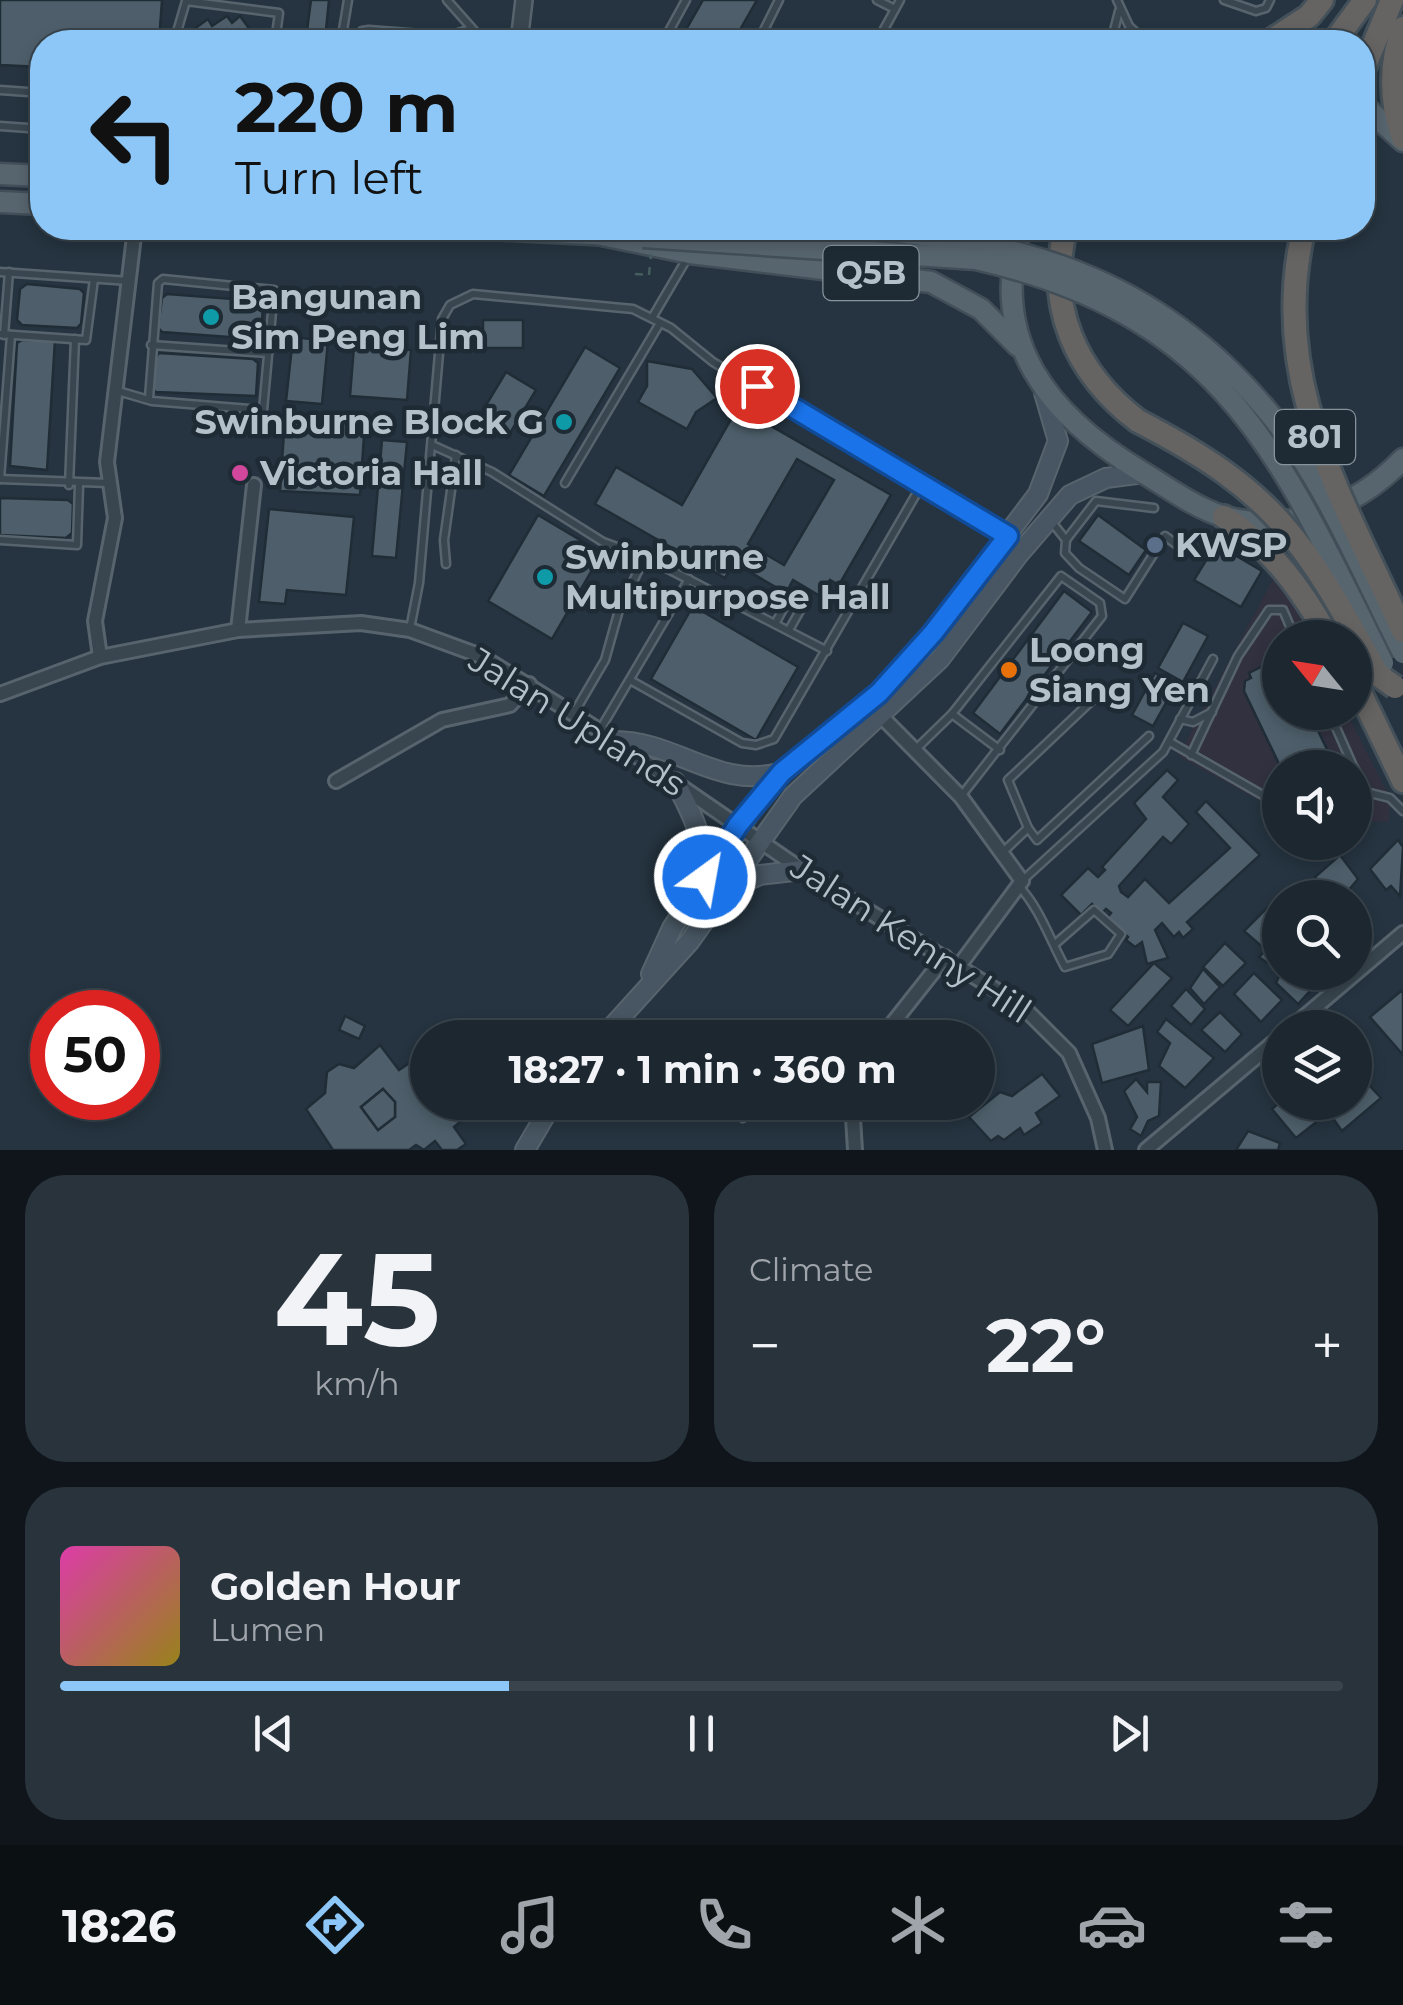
<!DOCTYPE html>
<meta charset="utf-8">
<style>
:root{--surface:#1c2730;--page:#29333c;--text:#f1f3f6;--muted:#a0a5ab;--line:#3a444c;--accent:#8cc7f8}
body{margin:0;font-family:Montserrat,sans-serif;background:var(--page);color:var(--text);height:100vh;display:flex;flex-direction:column;font-size:38px;white-space:nowrap}
*{box-sizing:border-box;margin:0}
p{font-size:32px;color:var(--muted)}
.icon{flex:none;width:55px;height:55px;fill:none;stroke:currentColor;stroke-width:2;stroke-linecap:round;stroke-linejoin:round}
.map{position:relative;height:1150px;overflow:hidden}
.sheet{display:flex;flex-direction:column;gap:25px;padding:25px;background:#0f151a;flex:1}
.sheet>*{flex:none}
.hud{position:absolute;left:30px;top:30px;width:1345px;height:210px;border-radius:40px;box-shadow:0 5px 15px #0003,0 0 0 2px var(--line);background:#8cc7f8;color:#111;overflow:hidden}
.needle{width:65px;rotate:300deg}
.buttons{position:absolute;left:1262px;top:620px;display:grid;gap:20px}
.buttons a{display:grid;place-items:center;width:110px;height:110px;border-radius:50%;background:var(--surface);box-shadow:0 5px 15px #0003,0 0 0 2px var(--line);font-size:50px}
.speed{position:absolute;left:30px;top:990px;display:flex;gap:20px;font-size:50px;font-weight:700;text-align:center}
.speed>*{display:grid;place-content:center;width:130px;height:130px;border-radius:50%;background:var(--surface);box-shadow:0 5px 15px #0003,0 0 0 2px var(--line);line-height:1}
.speed .limit{border:15px solid #d22;background:#fff;color:#111}
.pin{position:absolute;display:grid;place-items:center;width:85px;height:85px;color:#fff;margin:-42px;border:5px solid #fff;border-radius:50%;box-shadow:0 2px 10px #0007}
.me{position:absolute;width:110px;margin:-55px;rotate:32deg;stroke-linejoin:round;filter:drop-shadow(0 0 8px #0008)}
.turn{display:flex;align-items:center;gap:35px;height:210px;padding:0 40px;font-size:45px}
.turn .icon{width:130px;height:130px;stroke-width:2.5}
.turn b{display:block;font-size:70px;line-height:85px}
.big{font-size:75px;font-weight:700;line-height:1.1}
.sheet .card{flex:1;display:flex;flex-direction:column;justify-content:center;gap:15px;min-width:0;padding:0 35px;border-radius:40px;background:var(--page)}
.sheet .dial{align-items:center;gap:0}
.dial b{font-size:130px;line-height:1}
.song{display:flex;align-items:center;gap:30px}
.cover{width:120px;height:120px;border-radius:15px;background:linear-gradient(135deg,hsl(320 70% 55%),hsl(50 70% 35%))}
.played{height:10px;border-radius:5px;background:linear-gradient(90deg,var(--accent) 35%,var(--line) 35%)}
.keys{display:flex;justify-content:space-around;direction:ltr}
.heat{display:flex;justify-content:space-between;align-items:center;font-size:55px;direction:ltr}
.sheet .tiles{flex:1;display:grid;gap:25px;grid-template-columns:1fr 1fr}
.card:last-child{grid-column:span 2}
.trip{position:absolute;left:410px;top:1020px;width:585px;height:100px;border-radius:50px;background:var(--surface);box-shadow:0 5px 15px #0003,0 0 0 2px var(--line);font-weight:700;line-height:100px;text-align:center}
.tab-bar{display:flex;height:160px;justify-content:space-around;align-items:center;background:#0b1013;color:var(--muted)}
.tab-bar .icon{width:70px;height:70px}
.tab-bar .on{color:var(--accent)}
.tab-bar b{font-size:45px;color:var(--text)}
.map>svg:first-child{display:block}
</style>
<div class="map">
<svg width="1403" height="1150" viewBox="0 0 1403 1150">
<rect width="100%" height="100%" fill="#253440"/>
<path fill="#313140" d="M1273 579 1289 593 1310 637 1280 638V712L1347 713 1390 798 1389 822 1355 821V768H1280V812L1178 756Z"/>
<g fill="#4e5f6b" stroke="#202d37" stroke-width="2.5" fill-rule="evenodd">
<path d="M0 0H162L159 42H42V67L0 65Z"/>
<path d="M311 0H329L325 40 306 38Z"/>
<path d="M703 0H757L733 42H679Z"/>
<path d="M227 16 232 23 240 16 259 42H187L183 37 208 19 212 26Z"/>
<path d="M27 284 80 289 84 293 81 324 77 328 22 325 17 320 20 289Z"/>
<path d="M167 294 258 301 263 306 261 335 256 339 162 332 158 328 162 298Z"/>
<rect x="483" y="320" width="40" height="28"/>
<path d="M293 337 328 341 322 404 286 401Z"/>
<path d="M22 340H55L47 470 10 466 17 343Z"/>
<path d="M354 346 411 350 407 400 350 396Z"/>
<path d="M585 347 620 368 544 496 509 475Z"/>
<path d="M159 353 253 359 258 363 256 396 156 392 152 389 155 358Z"/>
<path d="M647 361 692 369 717 398 696 412 687 429 638 402 647 386Z"/>
<path d="M506 372 536 390 507 438 477 420Z"/>
<path d="M738 407 891 495 839 585 830 580 820 596 793 580 786 593 734 563 725 578 595 504 616 467 682 505ZM797 459 834 480 784 565 748 544Z"/>
<path d="M285 417 365 421 360 495 280 491Z"/>
<path d="M382 440 407 442 396 558 372 556Z"/>
<path d="M0 498 68 500 73 504 72 533 66 538 0 535Z"/>
<path d="M269 509 354 517 346 595 287 590 285 604 259 602Z"/>
<path d="M538 515 602 553 552 639 488 601Z"/>
<path d="M1098 515 1146 550 1129 575 1079 541Z"/>
<path d="M1216 544 1262 571 1241 607 1194 580Z"/>
<path d="M1064 591 1092 612 1000 734 973 713Z"/>
<path d="M693 606 798 667 756 740 651 679Z"/>
<path d="M1183 623 1208 636 1183 682 1158 668Z"/>
<path d="M1269 663 1272 668 1280 665V712H1309L1336 768H1281L1244 691 1245 681 1251 678 1249 673Z"/>
<path d="M1155 673 1176 685 1153 726 1132 715Z"/>
<path d="M1167 770 1178 780 1163 797 1189 824 1171 844 1163 837 1119 886 1121 892 1128 897 1145 879 1169 903 1230 848 1196 812 1206 801 1260 855 1187 922 1193 929 1183 938 1179 932 1174 937 1162 923 1155 930 1168 958 1147 964 1142 942 1135 947 1126 940 1128 937 1107 918 1111 913 1106 909 1102 913 1092 904 1081 915 1061 895 1088 868 1098 877 1105 870 1102 867 1146 819 1134 803Z"/>
<path d="M1398 840 1403 847 1400 896 1391 886 1386 890 1370 869Z"/>
<path d="M1340 855 1358 879 1342 898H1331L1315 877Z"/>
<path d="M1275 900H1280V972L1259 957 1266 950 1244 931Z"/>
<path d="M1225 943 1246 963 1223 986 1203 967Z"/>
<path d="M1154 963 1172 978 1128 1026 1110 1010Z"/>
<path d="M1203 969 1220 987 1204 1004 1190 988Z"/>
<path d="M1281 972H1292L1310 991 1298 1004 1276 983Z"/>
<path d="M1254 973 1282 1000 1261 1022 1234 994Z"/>
<path d="M1186 989 1205 1009 1191 1025 1171 1006Z"/>
<path d="M1401 991 1403 993V1055L1370 1017Z"/>
<path d="M1220 1012 1242 1034 1225 1052 1201 1030Z"/>
<path d="M345 1016 365 1026 359 1039 339 1030Z"/>
<path d="M1166 1019 1214 1058 1185 1088 1159 1066 1170 1043 1157 1032Z"/>
<path d="M1143 1026 1149 1070 1102 1083 1092 1044Z"/>
<path d="M380 1045 399 1070 411 1062 428 1080V1102H468L474 1110 454 1127 466 1144 457 1150H442L435 1141 424 1150 416 1145 409 1150H333L306 1109 325 1093 327 1072 339 1064 354 1068ZM383 1089 395 1102V1117L378 1130 361 1107Z"/>
<path d="M1355 1070 1381 1098 1342 1131 1327 1110 1335 1102H1355Z"/>
<path d="M1042 1074 1060 1096 1036 1113 1042 1123 1024 1135 1020 1128 1004 1140 998 1136 991 1141 969 1117 1000 1092 1012 1096Z"/>
<path d="M1136 1079 1147 1092V1082H1161L1159 1116 1148 1121 1141 1136 1130 1129 1137 1117 1124 1091Z"/>
<path d="M383 1089 395 1102V1117L378 1130 361 1107Z"/>
<path d="M1280 1102H1313L1324 1116 1296 1138 1272 1109Z"/>
<path d="M1248 1131 1280 1143 1278 1150H1236Z"/>
</g>
<g fill="none" stroke-linecap="round" stroke-linejoin="round">
<defs>
<g id="service">
<path d="M447 0 478 35 518 38"/>
<path d="M877 0 895 9"/>
<path d="M1117 0 1129 26 1146 42"/>
<path d="M1224 0 1256 11 1266 8 1270 0"/>
<path d="M174 42 186 1 279 13 275 42"/>
<path d="M341 42 348 0"/>
<path d="M358 42 362 31 369 30 447 36 472 29"/>
<path d="M663 42 686 0"/>
<path d="M758 42 779 0"/>
<path d="M877 42 900 0"/>
<path d="M1111 42 1119 11"/>
<path d="M0 90 42 93"/>
<path d="M0 126 42 129"/>
<path d="M0 272 129 281"/>
<path d="M652 318 689 255"/>
<path d="M0 334 86 340 94 279"/>
<path d="M4 335 9 272"/>
<path d="M151 345 268 353"/>
<path d="M118 391 152 401 263 410 274 290 163 279 158 283 149 398"/>
<path d="M432 445 492 472 603 542 645 557 827 651"/>
<path d="M0 479 11 335"/>
<path d="M0 479 108 483"/>
<path d="M565 483 660 323"/>
<path d="M69 485 75 339"/>
<path d="M1154 508 1096 501 1066 540 1065 553 1079 568 1125 599 1165 536 1177 545"/>
<path d="M1051 521 1066 540"/>
<path d="M0 540 77 545 79 485"/>
<path d="M446 564 444 540 456 455"/>
<path d="M775 624 788 600"/>
<path d="M410 629 419 583 442 319 450 305 473 294 633 309 671 328 713 362 1006 535"/>
<path d="M789 630 802 607"/>
<path d="M630 680 742 743 756 745 774 739 922 484"/>
<path d="M1329 712 1354 768"/>
<path d="M574 713 605 660 619 610 645 557"/>
<path d="M952 714 1000 750"/>
<path d="M1180 719 1193 722 1212 712"/>
<path d="M601 728 689 579"/>
<path d="M1170 742 1280 805"/>
<path d="M915 750 952 714 1061 576 1100 603 1102 616 962 795"/>
<path d="M1191 755 1238 656 1269 610H1283L1295 638"/>
<path d="M1355 769 1366 792"/>
<path d="M1355 799 1366 792 1390 798 1403 811"/>
<path d="M1028 828 1008 780 1103 690"/>
<path d="M1003 852 1028 828 1037 840 1149 736"/>
<path d="M1023 880 1163 752 1213 659"/>
<path d="M1018 885C1041 910 1049 938 1065 967L1108 954 1121 934 1094 910 1054 945"/>
<path d="M743 1118 753 1102"/>
</g>
<g id="minor">
<path d="M238 630 254 485"/>
<path d="M100 657 95 621 115 518 107 462 135 228"/>
<path d="M0 694 100 657 238 630 361 623 410 630 481 656 599 730 802 870 1022 1006 1069 1053 1098 1118 1105 1150"/>
<path d="M881 716 961 797 1022 881 959 966"/>
<path d="M336 781 442 720 510 705 529 684"/>
<path d="M1291 1028 1403 933"/>
<path d="M881 1038 945 957"/>
<path d="M852 1102 855 1150"/>
<path d="M1146 1150 1280 1037"/>
</g>
<path id="tertiary" d="M519 42 524 0"/>
<g id="secondary">
<path d="M615 741C677 741 719 791 782 772"/>
<path d="M675 782C692 814 709 841 695 878"/>
<path d="M726 890 760 875 802 870"/>
<path d="M651 974 672 928 761 796 782 772 879 693 933 633 1038 494 1058 441 1044 393"/>
<path d="M602 1038 690 941 793 796 940 659 1019 554 1070 495 1106 478 1144 473"/>
<path d="M525 1150 553 1102"/>
</g>
<g id="primary">
<path d="M1362 104 1403 141"/>
<path d="M0 174 42 176"/>
<path d="M0 202 42 204"/>
<path d="M471 228 611 235"/>
<path d="M1021 228C987 341 1049 416 1142 472 1167 487 1194 507 1222 516 1288 536 1358 506 1403 459"/>
<path d="M597 234 690 253 931 282 981 309 1018 346"/>
</g>
<g id="trunk">
<path d="M1403 28C1389 65 1390 101 1403 138"/>
<path d="M1269 42 1309 16 1322 0"/>
<path d="M1334 42 1365 0"/>
<path d="M1362 73 1392 0"/>
<path d="M1066 228C1045 305 1075 373 1138 421"/>
<path d="M1224 517C1271 547 1301 589 1329 638"/>
<path d="M1355 682 1403 781"/>
</g>
</defs>
<use href="#service" stroke="#57646d" stroke-width="11"/>
<use href="#minor" stroke="#57646d" stroke-width="18"/>
<use href="#tertiary" stroke="#57646d" stroke-width="20"/>
<use href="#secondary" stroke="#57646d" stroke-width="22"/>
<use href="#primary" stroke="#424f59" stroke-width="25"/>
<use href="#trunk" stroke="#44515a" stroke-width="28"/>
<g stroke="#475e5e" stroke-width="2.5" stroke-dasharray="8 8" stroke-linecap="butt">
<path d="M635 274 649 275"/>
<path d="M286 291 328 309"/>
</g>
<use href="#service" stroke="#39464f" stroke-width="6"/>
<use href="#minor" stroke="#39464f" stroke-width="12"/>
<use href="#tertiary" stroke="#39464f" stroke-width="15"/>
<use href="#secondary" stroke="#475662" stroke-width="18"/>
<use href="#primary" stroke="#57656f" stroke-width="20"/>
<use href="#trunk" stroke="#666462" stroke-width="22"/>
<defs>
<g id="primary-bridge">
<path d="M850 228C1020 240 1155 275 1269 413 1326 482 1362 573 1403 653"/>
<path d="M643 237 976 259C1225 316 1279 453 1383 663"/>
</g>
<g id="trunk-bridge">
<path d="M1304 228C1267 380 1343 498 1403 631"/>
<path d="M1138 421C1278 493 1304 541 1378 675L1395 687"/>
</g>
</defs>
<use href="#primary-bridge" stroke="#424f59" stroke-width="25" stroke-linecap="butt"/>
<use href="#trunk-bridge" stroke="#44515a" stroke-width="28" stroke-linecap="butt"/>
<path stroke="#475e5e" stroke-width="2.5" stroke-dasharray="8 8" stroke-linecap="butt" d="M649 275 651 254"/>
<use href="#primary-bridge" stroke="#57656f" stroke-width="20"/>
<use href="#trunk-bridge" stroke="#666462" stroke-width="22"/>
</g>
<g fill="none" stroke-linecap="round" stroke-linejoin="round">
<defs>
<path id="route" d="M705 877 738 825 782 772 879 693 933 633 1008 536 757 386"/>
</defs>
<use href="#route" stroke="#114b97" stroke-width="25"/>
<use href="#route" stroke="#1a73e8" stroke-width="18"/>
</g>
<g fill="#0f9aa8" stroke="#1e2b35" stroke-width="4">
<circle cx="211" cy="317" r="10"/>
<circle cx="564" cy="422" r="10"/>
<circle cx="545" cy="577" r="10"/>
</g>
<circle fill="#d1479c" stroke="#1e2b35" stroke-width="4" cx="240" cy="473" r="10"/>
<circle fill="#5c6f8a" stroke="#1e2b35" stroke-width="4" cx="1155" cy="545" r="10"/>
<circle fill="#e8710a" stroke="#1e2b35" stroke-width="4" cx="1009" cy="670" r="10"/>
<g text-anchor="middle" stroke-width="9" stroke-linejoin="round" paint-order="stroke">
<g fill="#1e2b35" stroke="#88949d" stroke-width="2.5">
<rect x="823.5" y="246" width="95" height="54" rx="8"/>
<rect x="1275" y="410" width="80" height="54" rx="8"/>
</g>
<g font-size="32" font-weight="bold" fill="#b5c1ca">
<text x="871" y="284">Q5B</text>
<text x="1315" y="448">801</text>
</g>
<g font-size="35" font-weight="bold" fill="#b5c1ca" stroke="#1e2b35" text-anchor="start">
<text x="231" y="309">Bangunan<tspan x="231" dy="40">Sim Peng Lim</tspan></text>
<text x="544" y="434" text-anchor="end">Swinburne Block G</text>
<text x="260" y="485">Victoria Hall</text>
<text x="1175" y="557">KWSP</text>
<text x="565" y="569">Swinburne<tspan x="565" dy="40">Multipurpose Hall</tspan></text>
<text x="1029" y="662">Loong<tspan x="1029" dy="40">Siang Yen</tspan></text>
</g>
<g font-size="35" fill="#b5c1ca" stroke="#1e2b35">
<text transform="translate(577 722) rotate(32)" y="12">Jalan Uplands</text>
<text transform="translate(911 939) rotate(33)" y="12">Jalan Kenny Hill</text>
</g>
</g>
</svg>
<div class="buttons">
<a><svg class="needle" viewBox="-14 -14 28 28"><path d="M0-13l5 13h-10z" fill="#e53935"/><path d="M0 13l5-13h-10z" fill="#a0a5ab"/></svg></a>
<a><svg class="icon" aria-label="sound" viewBox="0 0 24 24"><path d="M4 9h4l5-4v14l-5-4H4zM17 9q2 3 0 6"/></svg></a>
<a><svg class="icon" aria-label="search" viewBox="0 0 24 24"><circle cx="10" cy="10" r="6"/><path d="M15 15l6 6"/></svg></a>
<a><svg class="icon" aria-label="layers" viewBox="0 0 24 24"><path d="M12 4l9 5-9 5-9-5zM3 14l9 5 9-5"/></svg></a>
</div>
<div class="speed"><div class="limit">50</div></div>
<div class="pin" style="left:757px;top:386px;background:#d93025"><svg class="icon" aria-label="arrive" viewBox="0 0 24 24"><path d="M6 21V4h12l-3 4 3 4H6"/></svg></div>
<svg class="me" style="left:705px;top:877px" viewBox="-20 -20 40 40"><circle r="17" fill="#1a73e8" stroke="#fff" stroke-width="3"/><path d="M0-11L8 9 0 5-8 9z" fill="#fff"/></svg>
<div class="trip">18:27 · 1 min · 360 m</div>
<div class="hud">
<div class="turn"><svg class="icon" aria-label="left" viewBox="0 0 24 24"><path d="M17 20v-9H6M10 6l-5 5 5 5"/></svg><div><b>220 m</b>Turn left</div></div>
</div>
</div>
<section class="sheet">
<div class="tiles">
<div class="card dial"><b>45</b><p>km/h</p></div>
<div class="card"><p>Climate</p>
<div class="heat"><a>−</a><b class="big">22°</b><a>+</a></div>
</div>
<div class="card">
<div class="song"><i class="cover"></i><div><b>Golden Hour</b><p>Lumen</p></div></div>
<div class="played"></div>
<div class="keys"><svg class="icon" aria-label="previous" viewBox="0 0 24 24"><path d="M18 5L8 12l10 7zM5 5v14"/></svg><svg class="icon" aria-label="pause" viewBox="0 0 24 24"><path d="M8 5v14M16 5v14"/></svg><svg class="icon" aria-label="next" viewBox="0 0 24 24"><path d="M6 5l10 7-10 7zM19 5v14"/></svg></div>
</div>
</div>
</section>
<nav class="tab-bar">
<b>18:26</b>
<svg class="icon on" aria-label="directions" viewBox="0 0 24 24"><path d="M12 3l9 9-9 9-9-9zM9 14v-3h6M13 9l2 2-2 2"/></svg>
<svg class="icon" aria-label="music" viewBox="0 0 24 24"><path d="M9 18V5l10-2v13"/><circle cx="6" cy="18" r="3"/><circle cx="16" cy="16" r="3"/></svg>
<svg class="icon" aria-label="phone" viewBox="0 0 24 24"><path d="M5 4h4l2 5-3 2q2 4 5 5l2-3 5 2v4C11 20 4 13 5 4z"/></svg>
<svg class="icon" aria-label="climate" viewBox="0 0 24 24"><path d="M12 3v18M4 7l16 10M4 17L20 7"/></svg>
<svg class="icon" aria-label="car" viewBox="0 0 24 24"><path d="M5 17H2v-5l4-1 3-4h7l3 4 3 1v5h-3M9 17h6M6 11h13"/><circle cx="7" cy="17" r="2"/><circle cx="17" cy="17" r="2"/></svg>
<svg class="icon" aria-label="filters" viewBox="0 0 24 24"><path d="M4 7h16M4 17h16"/><circle cx="9" cy="7" r="2"/><circle cx="15" cy="17" r="2"/></svg>
</nav>
